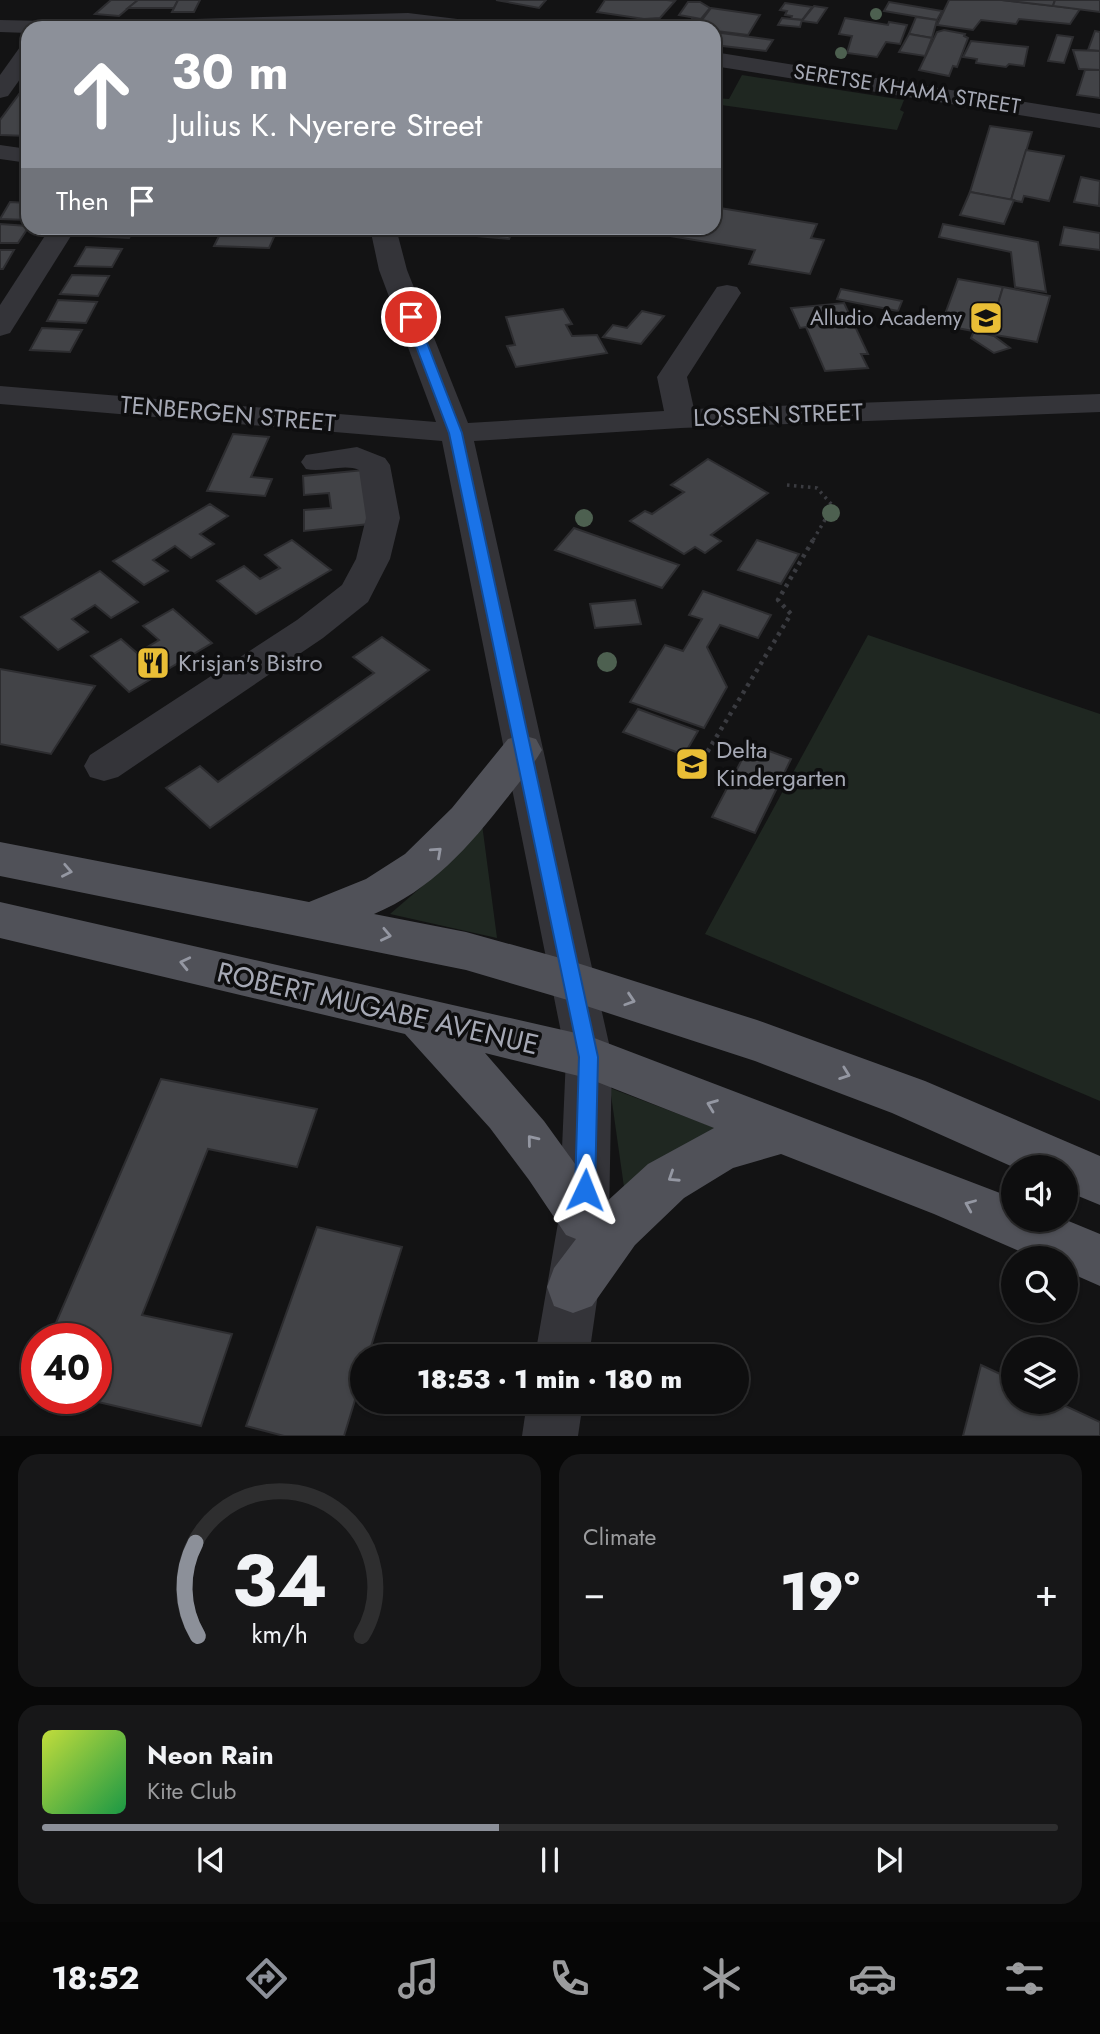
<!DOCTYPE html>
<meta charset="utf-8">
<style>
:root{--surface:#0e0e0f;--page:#171718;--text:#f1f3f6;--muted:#9b9c9e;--line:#2e2e2f;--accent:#8c9099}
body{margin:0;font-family:Jost,sans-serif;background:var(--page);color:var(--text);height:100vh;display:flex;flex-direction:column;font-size:26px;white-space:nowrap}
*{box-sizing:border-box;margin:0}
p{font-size:23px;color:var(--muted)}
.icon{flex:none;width:38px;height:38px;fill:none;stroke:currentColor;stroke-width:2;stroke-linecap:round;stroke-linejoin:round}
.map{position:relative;height:1436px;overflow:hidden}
.sheet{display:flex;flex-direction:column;gap:18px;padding:18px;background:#080808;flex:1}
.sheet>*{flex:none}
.hud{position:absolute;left:21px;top:21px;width:700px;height:214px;border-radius:21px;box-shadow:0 2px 5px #0004,0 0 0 2px var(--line);background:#8c9099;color:#fff;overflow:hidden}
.fabs{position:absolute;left:1001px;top:1155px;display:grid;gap:14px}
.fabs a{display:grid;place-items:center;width:77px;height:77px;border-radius:50%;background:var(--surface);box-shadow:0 2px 5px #0004,0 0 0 2px var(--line);font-size:35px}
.speed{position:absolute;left:21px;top:1323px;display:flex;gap:14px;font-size:35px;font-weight:700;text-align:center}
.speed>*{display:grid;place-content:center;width:91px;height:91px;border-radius:50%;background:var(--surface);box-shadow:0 2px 5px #0004,0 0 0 2px var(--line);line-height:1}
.speed .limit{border:10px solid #d22;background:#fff;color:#111}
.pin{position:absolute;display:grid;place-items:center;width:60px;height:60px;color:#fff;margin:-30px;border:4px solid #fff;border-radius:50%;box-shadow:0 2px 7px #0007}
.me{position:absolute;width:77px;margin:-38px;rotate:2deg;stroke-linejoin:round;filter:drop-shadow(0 0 5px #0008)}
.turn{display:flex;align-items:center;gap:24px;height:147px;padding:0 35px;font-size:32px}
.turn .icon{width:91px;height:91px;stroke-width:2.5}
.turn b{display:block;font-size:49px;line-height:60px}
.then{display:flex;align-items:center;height:66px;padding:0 35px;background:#0003;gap:14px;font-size:26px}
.big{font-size:52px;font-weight:800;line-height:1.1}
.sheet .tile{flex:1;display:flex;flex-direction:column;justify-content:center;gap:10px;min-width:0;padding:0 24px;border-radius:21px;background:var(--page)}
.sheet .dial{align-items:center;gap:0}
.dial svg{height:182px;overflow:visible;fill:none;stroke:var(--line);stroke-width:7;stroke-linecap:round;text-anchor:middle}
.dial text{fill:var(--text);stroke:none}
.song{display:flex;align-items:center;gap:21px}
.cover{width:84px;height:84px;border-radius:10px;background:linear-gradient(135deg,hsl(70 70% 55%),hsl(140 70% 35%))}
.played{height:7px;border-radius:4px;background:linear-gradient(90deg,var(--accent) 45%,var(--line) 45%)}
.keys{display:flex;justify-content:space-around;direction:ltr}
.heat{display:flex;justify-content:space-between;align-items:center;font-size:38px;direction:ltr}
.sheet .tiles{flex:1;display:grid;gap:18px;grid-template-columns:1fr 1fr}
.tile:last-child{grid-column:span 2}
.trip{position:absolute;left:350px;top:1344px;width:399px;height:70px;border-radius:35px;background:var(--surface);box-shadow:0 2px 5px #0004,0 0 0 2px var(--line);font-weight:800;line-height:70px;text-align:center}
.dock{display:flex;height:112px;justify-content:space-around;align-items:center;background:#060606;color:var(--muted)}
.dock .icon{width:49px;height:49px}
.dock .on{color:var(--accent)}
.dock b{font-size:32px;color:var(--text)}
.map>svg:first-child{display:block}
</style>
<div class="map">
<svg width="1100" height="1436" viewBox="0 0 1100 1436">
<rect width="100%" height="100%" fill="#131314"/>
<g fill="#1f2721">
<path d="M742 75 904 100 900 110 904 112 897 130 714 104 716 98 729 99Z"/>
<path d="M868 635 1100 714V1101L705 934Z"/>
<path d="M482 824 497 938 390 914 447 865Z"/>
<path d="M610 1088 731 1134 624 1187Z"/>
</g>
<g fill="#424347" stroke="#2d2d30" stroke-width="2">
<path d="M111 0H138L119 16 95 14Z"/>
<path d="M138 0H178L174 8H128Z"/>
<path d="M178 0H200L194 12H172Z"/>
<path d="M496 0H546L539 8Z"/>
<path d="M605 0H667L675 1 660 18 644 19 597 12Z"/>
<path d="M949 0H1002L1080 9 1070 24 1019 19 1016 24 981 20 973 30 937 25Z"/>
<path d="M1002 0H1055L1053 6Z"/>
<path d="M1055 0H1100V12L1053 6Z"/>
<path d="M688 2H700L710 8 701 19 679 15Z"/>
<path d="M889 2 942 11 937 20 884 11Z"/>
<path d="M785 3 812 7 802 20 791 19 792 16 785 15 787 11 780 10Z"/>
<path d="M814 6 827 8 817 23 802 21Z"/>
<path d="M711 8 760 15 748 35 716 31 714 28 690 24 692 19 702 20Z"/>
<path d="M916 17 937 20 932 38 909 34Z"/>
<path d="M782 18 802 20 800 27 778 25Z"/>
<path d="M845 18 888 25 889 22 907 25 900 44 886 42 877 57 847 53 852 36 839 34Z"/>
<path d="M944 30 965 34 964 36 968 38 957 67 953 66 949 76 919 70 937 32Z"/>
<path d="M1095 31 1100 32V51L1088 50Z"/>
<path d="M714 32 773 40 766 51 714 45Z"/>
<path d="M909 34 932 38 925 56 899 52Z"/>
<path d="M1057 35 1073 37 1064 63 1048 61Z"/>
<path d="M971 41 1028 47 1024 66 1009 64 1006 67 976 63 977 59 963 57Z"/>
<path d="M1073 50 1100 51V70L1079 69Z"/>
<path d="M1085 70H1100V98L1077 95Z"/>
<path d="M28 82V136L0 135V120Z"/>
<path d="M990 126 1032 132 1011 200 970 192Z"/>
<path d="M1026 150 1064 156 1049 201 1024 196 1022 202 1011 200Z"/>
<path d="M1081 177 1100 181 1099 206 1074 202Z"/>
<path d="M970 192 1014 200 1004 224 960 215Z"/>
<path d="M10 202 28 203V220L0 219Z"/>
<path d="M714 207 817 224 811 238 824 240 810 274 749 264 755 250 658 234 661 228H714Z"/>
<path d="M0 224 28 226V228L18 243H0Z"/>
<path d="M943 224 1038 242 1046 292 1015 287 1011 252 939 237Z"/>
<path d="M1064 227 1100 233V250L1060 245Z"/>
<path d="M98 228H134L129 238 93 236Z"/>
<path d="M223 228H278L269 248 214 246Z"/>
<path d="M458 228H514L509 239 464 235 467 229Z"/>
<path d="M86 247 122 249 112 267 75 266Z"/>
<path d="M0 250H14L3 269H0Z"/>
<path d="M72 275 109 276 98 296 60 294Z"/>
<path d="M958 279 1003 287 989 334 941 325Z"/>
<path d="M1003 287 1050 296 1037 342 989 334Z"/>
<path d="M841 289 902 301 898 311 837 299Z"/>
<path d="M58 300 97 302 86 323 47 321Z"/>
<path d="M844 303 868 354H861L868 368 825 371 806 327 800 328 791 308Z"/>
<path d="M563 309 572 324 566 325 572 336 597 335 607 353 516 367 507 346 515 345 506 317Z"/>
<path d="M642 311 664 316 641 344 603 337 613 325 627 328Z"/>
<path d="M42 328 82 330 70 352 30 350Z"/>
<path d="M974 331 994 336 1010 348 994 353 971 338Z"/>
<path d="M233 434 269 437 251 477 272 479 265 496 207 491Z"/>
<path d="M708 459 768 493 711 535 721 541 705 553 695 547 684 554 630 521 645 511 652 514 684 492 671 485Z"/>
<path d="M364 470 369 524 304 531V510L331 508 329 493 304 495 303 476Z"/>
<path d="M210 504 228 516 200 534 214 544 191 558 175 546 153 560 168 571 144 585 113 561Z"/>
<path d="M574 528 679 565 662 588 555 550Z"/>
<path d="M292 540 331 570 256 614 217 581 244 566 260 579 280 568 265 555Z"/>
<path d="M757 540 799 554 781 584 738 570Z"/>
<path d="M100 571 138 602 111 618 95 605 72 619 88 632 58 650 21 617Z"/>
<path d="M703 591 771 615 758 638 720 625 707 647 727 687 704 728 630 702 665 645 683 651 702 619 689 615Z"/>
<path d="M635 600 641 624 595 628 590 604Z"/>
<path d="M173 609 212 643 129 692 91 656 121 639 137 653 159 640 143 626Z"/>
<path d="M382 637 429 670 210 828 166 788 200 766 218 782 282 737 374 673 353 657Z"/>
<path d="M0 669 95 686 51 754 0 744Z"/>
<path d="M638 709 698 731 684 755 623 732Z"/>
<path d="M750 744 791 759 755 833 712 817Z"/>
<path d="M161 1079 317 1109 297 1167 208 1149 142 1315 232 1334 201 1426 81 1398H96V1339H49Z"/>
<path d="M317 1227 402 1247 368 1356H362V1377L344 1436H284L246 1426Z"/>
<path d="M981 1365 1013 1380V1402H1057L1100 1422V1436H963Z"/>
</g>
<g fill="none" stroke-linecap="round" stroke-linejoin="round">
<path stroke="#3a3b40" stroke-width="3.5" stroke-dasharray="2.5 4.5" stroke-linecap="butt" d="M787 485 817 488 833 506 812 542"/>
<path stroke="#3a3b40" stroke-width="4.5" stroke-dasharray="3.5 5" stroke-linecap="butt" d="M703 759 791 614 778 600 813 540"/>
<g fill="#343439" fill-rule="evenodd">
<path d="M408 13 482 22 490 23 493 28 408 25 28 28V33L0 32V20L89 22Z"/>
<path d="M28 45V68L8 96 0 98V75L20 47Z"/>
<path d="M714 52 1100 114V128L714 66Z"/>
<path d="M0 145 28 149V163L0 159Z"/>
<path d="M50 228H76L10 333 0 336V305Z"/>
<path d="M370 228H396L407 270 468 423 664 411 657 377 717 287 727 285 737 287 741 293 687 377 694 409 1100 394V412L681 428 474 441 612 1057 609 1217 589 1356H535L559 1217 566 1057 442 441 0 404V386L436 422 379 270Z"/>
<path d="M357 447 385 458 390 465 400 518 390 559 368 602 323 638 118 777 104 781 90 777 84 766 90 755 297 620 342 585 356 559 366 518 359 470C344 463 323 473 306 469L301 462 306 455Z"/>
<path d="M527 1402H583L578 1436H522Z"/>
</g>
<g fill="#505158" fill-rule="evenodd">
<path d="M522 735 536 739 542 750C532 767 519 783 507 798 469 847 431 890 374 914L466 932 571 961 757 1020 925 1081 1100 1156V1205L1066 1191V1167H1013L892 1113 755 1061 571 1001 466 970 0 876V842L309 902 366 879 405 854 452 808 508 739Z"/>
<path d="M0 902 589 1036 1013 1198V1220H1066L1100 1234V1286L1066 1271V1258H1035L934 1214 781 1154 733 1168 684 1198 635 1245 592 1306 573 1313 554 1306 547 1287 554 1268 576 1239 566 1235 529 1180 490 1128 405 1034 0 938ZM485 1053 587 1078 714 1128 648 1164 604 1204 544 1121Z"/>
</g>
</g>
<g fill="#4d6050">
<circle cx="876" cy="14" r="6"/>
<circle cx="841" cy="53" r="6"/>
<circle cx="831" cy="513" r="9"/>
<circle cx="584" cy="518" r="9"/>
<circle cx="607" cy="662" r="10"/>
</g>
<defs><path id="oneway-chevron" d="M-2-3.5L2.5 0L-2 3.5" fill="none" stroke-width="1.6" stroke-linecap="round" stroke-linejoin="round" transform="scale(1.75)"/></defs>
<g stroke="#9497a2">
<use href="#oneway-chevron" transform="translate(437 852) rotate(-42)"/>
<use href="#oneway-chevron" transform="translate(67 871) rotate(11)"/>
<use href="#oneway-chevron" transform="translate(386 935) rotate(12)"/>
<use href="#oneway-chevron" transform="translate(185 963) rotate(-167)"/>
<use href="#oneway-chevron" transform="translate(630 1000) rotate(18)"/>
<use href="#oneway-chevron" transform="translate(845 1074) rotate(20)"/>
<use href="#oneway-chevron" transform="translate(712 1105) rotate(-159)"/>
<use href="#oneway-chevron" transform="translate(532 1140) rotate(-129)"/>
<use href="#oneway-chevron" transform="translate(673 1177) rotate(147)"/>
<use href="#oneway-chevron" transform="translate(970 1205) rotate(-157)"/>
</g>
<path fill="#1a73e8" stroke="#114b97" stroke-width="2" d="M407 314 417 317 462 433 598 1057 595 1190 592 1197 585 1200 578 1197 575 1190 579 1057 449 433 405 317Z"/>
<defs>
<symbol id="school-square" viewBox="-11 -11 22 22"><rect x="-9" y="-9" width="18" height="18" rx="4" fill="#e9be36" stroke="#0e0e0f"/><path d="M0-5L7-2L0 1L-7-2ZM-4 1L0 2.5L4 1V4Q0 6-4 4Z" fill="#111"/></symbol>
<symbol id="restaurant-square" viewBox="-11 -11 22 22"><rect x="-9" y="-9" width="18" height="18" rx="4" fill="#e9be36" stroke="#0e0e0f"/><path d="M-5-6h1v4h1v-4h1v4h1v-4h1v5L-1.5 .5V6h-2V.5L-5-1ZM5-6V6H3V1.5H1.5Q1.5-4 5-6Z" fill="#111"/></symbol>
</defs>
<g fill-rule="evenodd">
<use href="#school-square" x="967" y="299" width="38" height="38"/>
<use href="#restaurant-square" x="134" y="644" width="38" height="38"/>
<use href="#school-square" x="673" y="745" width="38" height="38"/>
</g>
<g text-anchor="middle" stroke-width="7" stroke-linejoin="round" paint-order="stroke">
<g font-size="21" fill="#a5a8b4" stroke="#0e0e0f">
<text transform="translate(907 89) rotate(9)" y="7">SERETSE KHAMA STREET</text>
</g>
<g font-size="21" fill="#a5a8b4" stroke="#0e0e0f" text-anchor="end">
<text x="962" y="325">Alludio Academy</text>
</g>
<g font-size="24" fill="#a5a8b4" stroke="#0e0e0f">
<text transform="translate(228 414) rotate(5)" y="8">TENBERGEN STREET</text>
<text transform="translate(778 415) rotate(-2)" y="8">LOSSEN STREET</text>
</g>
<g font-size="24" fill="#a5a8b4" stroke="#0e0e0f" text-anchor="start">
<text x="178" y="671">Krisjan's Bistro</text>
<text x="716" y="758">Delta<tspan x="716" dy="28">Kindergarten</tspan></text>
</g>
<g font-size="28" fill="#a5a8b4" stroke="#0e0e0f">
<text transform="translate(378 1008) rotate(13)" y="10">ROBERT MUGABE AVENUE</text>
</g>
</g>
</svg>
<div class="fabs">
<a><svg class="icon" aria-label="sound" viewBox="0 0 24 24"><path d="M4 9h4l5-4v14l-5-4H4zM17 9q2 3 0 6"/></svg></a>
<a><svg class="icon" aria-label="search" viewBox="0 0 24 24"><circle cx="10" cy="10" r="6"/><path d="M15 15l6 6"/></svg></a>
<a><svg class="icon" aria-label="layers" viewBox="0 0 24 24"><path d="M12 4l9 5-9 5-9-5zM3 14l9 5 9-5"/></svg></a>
</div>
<div class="speed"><div class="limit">40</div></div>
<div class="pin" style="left:411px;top:317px;background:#d93025"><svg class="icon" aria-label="arrive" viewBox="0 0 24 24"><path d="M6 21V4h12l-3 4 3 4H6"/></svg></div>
<svg class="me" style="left:585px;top:1190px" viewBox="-20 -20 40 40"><path d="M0-17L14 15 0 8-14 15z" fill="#1a73e8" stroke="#fff" stroke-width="4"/></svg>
<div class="trip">18:53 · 1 min · 180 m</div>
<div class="hud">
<div class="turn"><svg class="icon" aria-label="ahead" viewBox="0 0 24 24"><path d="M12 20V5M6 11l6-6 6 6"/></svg><div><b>30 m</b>Julius K. Nyerere Street</div></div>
<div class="then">Then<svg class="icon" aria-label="arrive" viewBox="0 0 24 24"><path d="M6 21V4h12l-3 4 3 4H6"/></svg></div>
</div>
</div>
<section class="sheet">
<div class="tiles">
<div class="tile dial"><svg viewBox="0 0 100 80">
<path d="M14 69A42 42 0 1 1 86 69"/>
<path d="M14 69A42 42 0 0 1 13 28" stroke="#8c9099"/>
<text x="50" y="56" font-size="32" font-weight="700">34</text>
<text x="50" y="72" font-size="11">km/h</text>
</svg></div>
<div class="tile"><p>Climate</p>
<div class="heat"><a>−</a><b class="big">19°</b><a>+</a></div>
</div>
<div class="tile">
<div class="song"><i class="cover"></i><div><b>Neon Rain</b><p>Kite Club</p></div></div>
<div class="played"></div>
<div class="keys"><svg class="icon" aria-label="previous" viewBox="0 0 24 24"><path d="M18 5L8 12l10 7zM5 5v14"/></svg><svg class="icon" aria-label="pause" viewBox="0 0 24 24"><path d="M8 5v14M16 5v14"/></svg><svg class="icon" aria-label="next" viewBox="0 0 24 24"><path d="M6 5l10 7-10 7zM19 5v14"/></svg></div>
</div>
</div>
</section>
<nav class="dock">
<b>18:52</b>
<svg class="icon on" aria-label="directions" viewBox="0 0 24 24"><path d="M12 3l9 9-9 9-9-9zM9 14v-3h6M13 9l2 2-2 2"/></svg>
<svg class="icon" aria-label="music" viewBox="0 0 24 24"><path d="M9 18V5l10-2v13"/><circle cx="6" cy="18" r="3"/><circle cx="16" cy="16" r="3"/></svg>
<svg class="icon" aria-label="phone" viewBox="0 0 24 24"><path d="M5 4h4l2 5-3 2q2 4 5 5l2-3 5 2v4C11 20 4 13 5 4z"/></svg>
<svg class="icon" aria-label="climate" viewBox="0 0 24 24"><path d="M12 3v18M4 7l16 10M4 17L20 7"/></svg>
<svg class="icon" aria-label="car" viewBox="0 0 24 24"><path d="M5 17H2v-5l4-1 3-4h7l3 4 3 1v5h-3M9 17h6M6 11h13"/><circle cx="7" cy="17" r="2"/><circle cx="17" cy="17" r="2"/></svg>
<svg class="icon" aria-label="filters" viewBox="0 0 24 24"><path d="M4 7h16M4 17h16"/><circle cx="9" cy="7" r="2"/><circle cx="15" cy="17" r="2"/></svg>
</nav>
